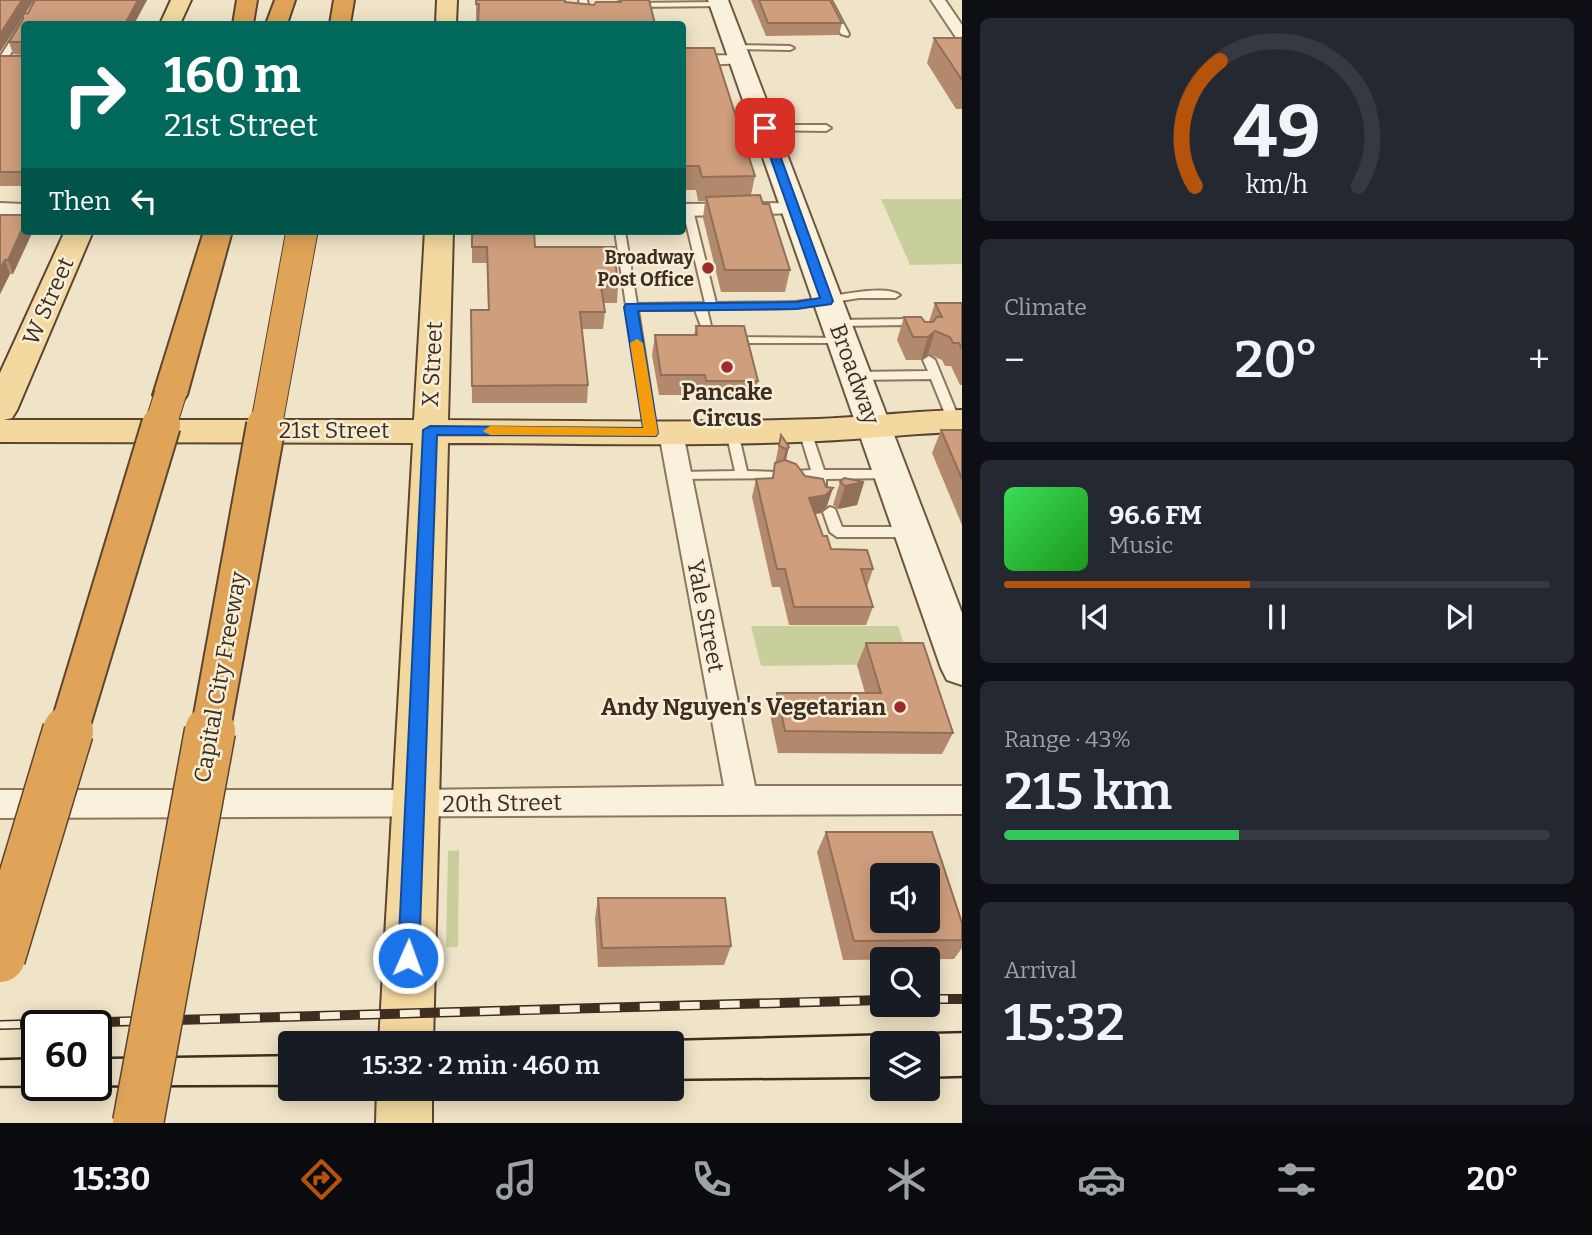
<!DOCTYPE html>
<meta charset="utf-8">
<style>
:root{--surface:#171b24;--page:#242831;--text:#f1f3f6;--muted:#9ea1a6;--line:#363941;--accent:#b45309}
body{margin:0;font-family:Bitter,serif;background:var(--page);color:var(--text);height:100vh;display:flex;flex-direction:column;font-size:26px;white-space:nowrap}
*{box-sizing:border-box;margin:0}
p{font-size:23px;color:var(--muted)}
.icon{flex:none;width:38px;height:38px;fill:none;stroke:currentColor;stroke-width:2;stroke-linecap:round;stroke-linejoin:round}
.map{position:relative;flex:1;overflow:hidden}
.panel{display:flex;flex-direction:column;gap:18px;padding:18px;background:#0d0f14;width:630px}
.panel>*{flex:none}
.banner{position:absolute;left:21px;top:21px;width:665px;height:214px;border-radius:7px;box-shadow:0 4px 18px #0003;background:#00695c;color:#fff;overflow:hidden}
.controls{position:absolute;left:870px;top:863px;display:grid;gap:14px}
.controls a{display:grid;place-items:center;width:70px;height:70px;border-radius:7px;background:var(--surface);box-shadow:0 4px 18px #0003;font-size:35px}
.speed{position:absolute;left:21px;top:1010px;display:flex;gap:14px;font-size:35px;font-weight:700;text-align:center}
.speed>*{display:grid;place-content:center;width:91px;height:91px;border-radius:50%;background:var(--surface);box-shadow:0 4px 18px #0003;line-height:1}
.speed .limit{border:4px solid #111;border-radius:10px;background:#fff;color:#111}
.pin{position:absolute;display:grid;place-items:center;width:60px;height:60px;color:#fff;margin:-30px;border-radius:14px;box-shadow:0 4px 10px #0006}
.me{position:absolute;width:77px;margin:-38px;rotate:2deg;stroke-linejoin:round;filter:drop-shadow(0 0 5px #0008)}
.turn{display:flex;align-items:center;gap:24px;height:147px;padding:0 28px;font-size:32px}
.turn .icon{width:91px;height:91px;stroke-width:2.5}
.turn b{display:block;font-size:49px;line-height:60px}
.then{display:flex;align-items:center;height:66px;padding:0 28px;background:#0003;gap:14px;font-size:26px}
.big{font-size:52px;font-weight:600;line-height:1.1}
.panel .tile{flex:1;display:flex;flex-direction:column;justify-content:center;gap:10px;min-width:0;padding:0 24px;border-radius:10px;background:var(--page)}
.panel .dial{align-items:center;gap:0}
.dial svg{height:182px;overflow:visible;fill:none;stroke:var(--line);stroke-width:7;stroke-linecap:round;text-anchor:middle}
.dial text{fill:var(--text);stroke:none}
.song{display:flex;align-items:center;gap:21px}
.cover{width:84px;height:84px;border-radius:10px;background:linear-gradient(135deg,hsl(130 70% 55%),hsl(120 70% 35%))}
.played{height:7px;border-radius:4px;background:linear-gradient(90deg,var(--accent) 45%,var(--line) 45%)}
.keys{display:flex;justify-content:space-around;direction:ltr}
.heat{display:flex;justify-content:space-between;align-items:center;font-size:38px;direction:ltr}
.charge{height:10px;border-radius:5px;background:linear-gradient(90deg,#34c759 43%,var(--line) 0)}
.trip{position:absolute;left:278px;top:1031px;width:406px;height:70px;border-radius:7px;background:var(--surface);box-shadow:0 4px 18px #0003;font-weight:600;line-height:70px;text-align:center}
.tabs{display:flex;height:112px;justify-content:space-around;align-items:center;background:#090b0e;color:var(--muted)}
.tabs .icon{width:49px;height:49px}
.tabs .selected{color:var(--accent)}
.tabs b{font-size:32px;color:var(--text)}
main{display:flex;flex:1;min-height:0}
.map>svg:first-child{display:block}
</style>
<main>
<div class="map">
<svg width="962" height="1123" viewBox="0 0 962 1123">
<rect width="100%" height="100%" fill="#f0e4c8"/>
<g fill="#c9cf9b">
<path d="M881 199H962V264L910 265Z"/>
<path d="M751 626H898L911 664 761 666Z"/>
<path d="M459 850 458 947H446L448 851Z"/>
</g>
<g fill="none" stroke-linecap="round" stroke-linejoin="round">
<defs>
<g id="lane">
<path d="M579 0H587L592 24H584Z"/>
<path d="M823 0H831L849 34 848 36 841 34Z"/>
<path d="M720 2 724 4 723 6 634 7 630 5 634 3Z"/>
<path d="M21 24H27H24V32L3 66 0 67V57Z"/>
<path d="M735 45 790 46 794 48 790 50 732 49 731 47Z"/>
<path d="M765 125H826L831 128 826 131 762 130V126Z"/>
<path d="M688 207 693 210 716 303C741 302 767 303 793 302 817 301 882 282 900 295L895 298H859L796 308 707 309 711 326 726 337 846 338 848 340 842 343H723L702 329 695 310H638L657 433 651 437 645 433 615 231H625L637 304 705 303 683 210Z"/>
<path d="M913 319 917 320 922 329 920 331H912L909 325 837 326 831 323 837 320Z"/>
<path d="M929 356 935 360 960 421 958 424 954 425 948 421 931 379 855 380 849 376 855 372 928 371 923 360Z"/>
<path d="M805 427 811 431 824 470H890L897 474 890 478 826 479V486H816L813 479 783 478 781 475 783 472 811 470 799 431Z"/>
<path d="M732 428 738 432 747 471 777 472 779 475 777 478 674 479 672 476 674 473 679 472 735 471 726 432Z"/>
<path d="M830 507 835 509 842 527H911L918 532 911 537H837L830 532 823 512Z"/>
</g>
<g id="street">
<path d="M931 0H945L962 25V41L957 39Z"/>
<path d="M740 55 745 57 748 60 745 63 682 66V56Z"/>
<path d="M0 203 24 204V214L0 215Z"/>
<path d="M794 203 803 209 801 213 682 216V204Z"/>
<path d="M671 425 679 428 683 433 755 786H962V814L0 818V790H414L724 786 659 433 663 428Z"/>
</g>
<path id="secondary" d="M708 0H728L962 613V685L947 680 941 668Z"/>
<g id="primary">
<path d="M171 0H191L180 24H160Z"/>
<path d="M437 0H457L456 24H436Z"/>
<path d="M65 231H93L17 410 12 418 4 420H414L425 231H453L448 420C571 421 695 423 818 419 866 417 914 411 962 410V432C914 433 867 439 819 441 696 447 571 443 448 443L433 1043H379L413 443 0 442V373Z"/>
<path d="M377 1088H432V1123H376Z"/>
</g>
<g id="highway">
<path d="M237 0H257L253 24H233Z"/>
<path d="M275 0H295L287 24H266Z"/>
<path d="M334 0H354L350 24H330Z"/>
<path d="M204 231H232L187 395 182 402 170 406 158 402 153 395Z"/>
</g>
</defs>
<use href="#lane" stroke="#8d765c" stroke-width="4"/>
<use href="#street" stroke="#8d765c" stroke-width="4"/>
<use href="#secondary" stroke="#6f573f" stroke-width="4"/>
<use href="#primary" stroke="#5b4430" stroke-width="4"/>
<use href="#highway" stroke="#5b4430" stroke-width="4"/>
<use href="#lane" fill="#faf1dc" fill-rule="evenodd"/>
<use href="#street" fill="#faf1dc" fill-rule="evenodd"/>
<use href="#secondary" fill="#faf1dc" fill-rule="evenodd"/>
<use href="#primary" fill="#f3d9a0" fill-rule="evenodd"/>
<use href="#highway" fill="#e0a458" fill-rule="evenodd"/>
<g stroke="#3d2e20" stroke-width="2.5">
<path d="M546 1043 962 1032"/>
<path d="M96 1058 290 1055"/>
<path d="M0 1059 37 1058"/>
<path d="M928 1078 962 1077"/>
<path d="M672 1080 882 1078"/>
<path d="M0 1087 290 1086"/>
</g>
<defs>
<g id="rail">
<path d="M928 999H962"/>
<path d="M0 1025 882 1000"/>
</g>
</defs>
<use href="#rail" stroke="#3d2e20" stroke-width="10"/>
<use href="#rail" stroke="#f7eed8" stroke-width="7" stroke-dasharray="20" stroke-linecap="butt"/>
<defs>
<g id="highway-bridge-far2">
<path d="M160 427 170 395"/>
<path d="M266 427 302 231"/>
</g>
<g id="highway-bridge-far1">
<path d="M68 733 161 425"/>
<path d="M210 733 266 425"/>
</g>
<g id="highway-bridge">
<path d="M0 957 68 731"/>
<path d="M138 1123 210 731"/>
</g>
</defs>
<use href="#highway-bridge-far2" stroke="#5b4430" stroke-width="33" stroke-linecap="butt"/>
<use href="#highway-bridge-far1" stroke="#5b4430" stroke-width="42" stroke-linecap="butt"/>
<use href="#highway-bridge" stroke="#5b4430" stroke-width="53" stroke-linecap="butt"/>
<use href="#highway-bridge-far2" stroke="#e0a458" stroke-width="31"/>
<use href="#highway-bridge-far1" stroke="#e0a458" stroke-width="38"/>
<use href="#highway-bridge" stroke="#e0a458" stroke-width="50"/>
</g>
<g fill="#b2896c">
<path d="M0 0H34L25 14 28 13 35 0H147L134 24H24V186H0V56H22V55L13 54 9 42 23 19V17L0 52Z"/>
<path d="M476 0 565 2 594 5 617 2V0H649L655 24H476Z"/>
<path d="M751 0H830L842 23 839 35 766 36Z"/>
<path d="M962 35V109H956L927 63 934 38H961Z"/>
<path d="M682 48 755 176 751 195 763 204 790 270 785 292H721L703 218 705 201H698L696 190H682Z"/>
<path d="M0 215 24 231H33L13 274H10L0 294Z"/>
<path d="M472 231 535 247 618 286 617 303H604L605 312 603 329H582L588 385 587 403H472L471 310H488L487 263H472Z"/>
<path d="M935 303H962V385H960L951 366H945L942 360 928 354 921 360H906L897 340 904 317 929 322Z"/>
<path d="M696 326 758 381 753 401H703L702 395H659L652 355 655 335H694Z"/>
<path d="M941 430H962V525L932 453Z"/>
<path d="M781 435 789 447 786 460 827 506 821 513 815 514 823 536 831 549 873 569 867 587 873 607 866 625H789L780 587H772L752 497 756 479 772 478Z"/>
<path d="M840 482H864L857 505 838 509 833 505Z"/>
<path d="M866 643 953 733 942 754 778 753 770 715 777 693H865L857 665Z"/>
<path d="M826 832 962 923V948L954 959 843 960 817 852Z"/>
<path d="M598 898 731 946 724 965 598 967 595 918Z"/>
</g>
<g fill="#916f58">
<path d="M22 0H34L0 52V34Z"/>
<path d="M138 0H147L134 24H125Z"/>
<path d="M24 225V231H33L13 274 8 260Z"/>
<path d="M5 260 10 274 0 294V269Z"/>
<path d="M935 331 928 354 921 360 928 337Z"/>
<path d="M789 447 783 470 780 472 786 449Z"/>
<path d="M864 482 857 505 838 509 845 486Z"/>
<path d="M833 488 827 506 821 513 804 516 809 498Z"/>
</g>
<g fill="#cf9f7d" stroke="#916f58" stroke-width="2" fill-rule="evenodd">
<path d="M0 0H22L0 34Z"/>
<path d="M35 0H138L125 24H24V172H0V56H22V42H9L23 19V14L28 13Z"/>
<path d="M476 0H565V2L594 5 596 2H621V0H649L655 24H478L479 4H476Z"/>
<path d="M759 0H830L842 23H768Z"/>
<path d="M934 38H962V80Z"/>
<path d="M682 48H714L755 176 702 177 699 166H682Z"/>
<path d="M760 195 763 204H769L790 270H725L706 197Z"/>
<path d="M0 215H24V225L8 260H5L0 269Z"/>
<path d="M472 231H534L535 247H614L618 286H601L605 312H580L588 385 472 386 471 310H489L487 247H472Z"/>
<path d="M935 303H962V349L959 343H953L950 337 935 331 928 337H913L904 317H921L925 322H933L937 317H942Z"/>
<path d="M696 326H744L758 381H706L705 375H661L655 335H697Z"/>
<path d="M941 430H962V479Z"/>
<path d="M781 435 789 447 786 449 779 446Z"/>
<path d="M785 460 796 464 805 476 823 479 826 487 833 488 826 495 809 498 823 536H827L831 549 867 550 873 569H861L873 607H794L785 569H777L756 479 773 478 775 463Z"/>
<path d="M844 478 864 482 845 486 840 482Z"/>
<path d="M866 643H923L953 733 785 731 777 693H881Z"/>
<path d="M826 832H932L962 923V940L854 941ZM882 875H928V920H882Z"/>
<path d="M598 898H725L731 946 602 948Z"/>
</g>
<path fill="#1a73e8" stroke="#114b97" stroke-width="2" d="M765 125 770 128 833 301 831 304 796 309 638 311 658 433 656 436 437 435 419 958 416 966 408 968 401 966 398 958 423 430 430 426 643 428 624 307 626 304 796 302 820 298 760 128Z"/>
<path fill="#f59e0b" d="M637 339 643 343 658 433 656 436 490 435 483 431 490 426 643 428 630 343Z"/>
<g fill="#9e2a2b" stroke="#f7eed8" stroke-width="2.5">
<circle cx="708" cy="268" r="7"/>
<circle cx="727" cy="367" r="7"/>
<circle cx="900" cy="707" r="7"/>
</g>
<g text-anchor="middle" stroke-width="5" stroke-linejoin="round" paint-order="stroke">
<g font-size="19" font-weight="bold" fill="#3d2e20" stroke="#f7eed8" text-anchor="end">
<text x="694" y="264">Broadway<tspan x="694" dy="22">Post Office</tspan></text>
</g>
<g font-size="23" fill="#3d2e20" stroke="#f7eed8">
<text transform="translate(48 301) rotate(-66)" y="8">W Street</text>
<text transform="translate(432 364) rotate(-87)" y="8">X Street</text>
<text transform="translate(855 374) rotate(70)" y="8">Broadway</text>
<text x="334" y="438">21st Street</text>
<text transform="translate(706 616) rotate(79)" y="8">Yale Street</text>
<text transform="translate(220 677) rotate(-80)" y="8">Capital City Freeway</text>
<text transform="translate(502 803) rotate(-1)" y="8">20th Street</text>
</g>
<g font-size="23" font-weight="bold" fill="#3d2e20" stroke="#f7eed8">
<text x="727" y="400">Pancake<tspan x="727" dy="26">Circus</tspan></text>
<text x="886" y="715" text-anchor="end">Andy Nguyen's Vegetarian</text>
</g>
</g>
</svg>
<div class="controls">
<a><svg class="icon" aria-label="sound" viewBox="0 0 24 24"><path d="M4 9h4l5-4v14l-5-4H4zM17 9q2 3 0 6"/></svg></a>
<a><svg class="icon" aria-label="search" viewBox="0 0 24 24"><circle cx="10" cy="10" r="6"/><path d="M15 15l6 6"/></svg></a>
<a><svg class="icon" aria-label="layers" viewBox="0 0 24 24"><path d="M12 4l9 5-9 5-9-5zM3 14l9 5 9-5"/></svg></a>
</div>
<div class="speed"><div class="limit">60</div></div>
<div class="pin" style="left:765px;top:128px;background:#d93025"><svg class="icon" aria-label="arrive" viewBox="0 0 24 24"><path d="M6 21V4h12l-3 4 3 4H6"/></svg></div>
<svg class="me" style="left:408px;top:958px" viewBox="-20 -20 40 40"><circle r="17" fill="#1a73e8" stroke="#fff" stroke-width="3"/><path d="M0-11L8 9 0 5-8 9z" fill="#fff"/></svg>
<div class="trip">15:32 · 2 min · 460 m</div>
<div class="banner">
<div class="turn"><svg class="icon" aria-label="right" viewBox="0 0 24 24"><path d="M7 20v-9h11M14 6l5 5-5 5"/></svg><div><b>160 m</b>21st Street</div></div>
<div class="then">Then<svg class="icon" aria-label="left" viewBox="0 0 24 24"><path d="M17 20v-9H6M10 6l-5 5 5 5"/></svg></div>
</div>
</div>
<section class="panel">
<div class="tile dial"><svg viewBox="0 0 100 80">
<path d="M14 69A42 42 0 1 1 86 69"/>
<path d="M14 69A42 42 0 0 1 25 14" stroke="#b45309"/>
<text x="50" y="56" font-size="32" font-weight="700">49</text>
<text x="50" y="72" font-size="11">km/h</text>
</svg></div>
<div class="tile"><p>Climate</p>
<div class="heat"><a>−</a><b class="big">20°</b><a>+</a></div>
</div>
<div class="tile">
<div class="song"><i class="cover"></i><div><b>96.6 FM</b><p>Music</p></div></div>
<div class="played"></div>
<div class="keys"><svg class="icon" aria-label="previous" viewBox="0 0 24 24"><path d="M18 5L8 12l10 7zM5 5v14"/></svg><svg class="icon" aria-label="pause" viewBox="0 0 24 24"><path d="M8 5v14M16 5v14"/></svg><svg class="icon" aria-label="next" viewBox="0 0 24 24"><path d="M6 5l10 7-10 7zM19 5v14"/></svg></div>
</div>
<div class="tile"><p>Range · 43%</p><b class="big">215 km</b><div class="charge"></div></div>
<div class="tile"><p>Arrival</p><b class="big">15:32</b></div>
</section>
</main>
<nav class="tabs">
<b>15:30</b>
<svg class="icon selected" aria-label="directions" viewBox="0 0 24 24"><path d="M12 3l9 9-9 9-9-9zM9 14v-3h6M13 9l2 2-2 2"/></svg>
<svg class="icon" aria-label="music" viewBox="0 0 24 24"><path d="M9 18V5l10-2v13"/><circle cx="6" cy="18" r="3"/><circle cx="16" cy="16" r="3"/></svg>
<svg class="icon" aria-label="phone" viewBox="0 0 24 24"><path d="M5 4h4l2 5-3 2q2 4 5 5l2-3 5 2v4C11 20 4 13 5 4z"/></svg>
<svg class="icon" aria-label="climate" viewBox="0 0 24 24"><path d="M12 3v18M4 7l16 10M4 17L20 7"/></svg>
<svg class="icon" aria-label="car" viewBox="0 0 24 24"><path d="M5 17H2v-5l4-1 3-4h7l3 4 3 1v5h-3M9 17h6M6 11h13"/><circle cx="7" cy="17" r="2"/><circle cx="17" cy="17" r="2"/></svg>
<svg class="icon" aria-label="filters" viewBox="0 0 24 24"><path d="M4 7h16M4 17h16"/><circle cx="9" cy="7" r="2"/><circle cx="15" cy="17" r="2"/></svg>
<b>20°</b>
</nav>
